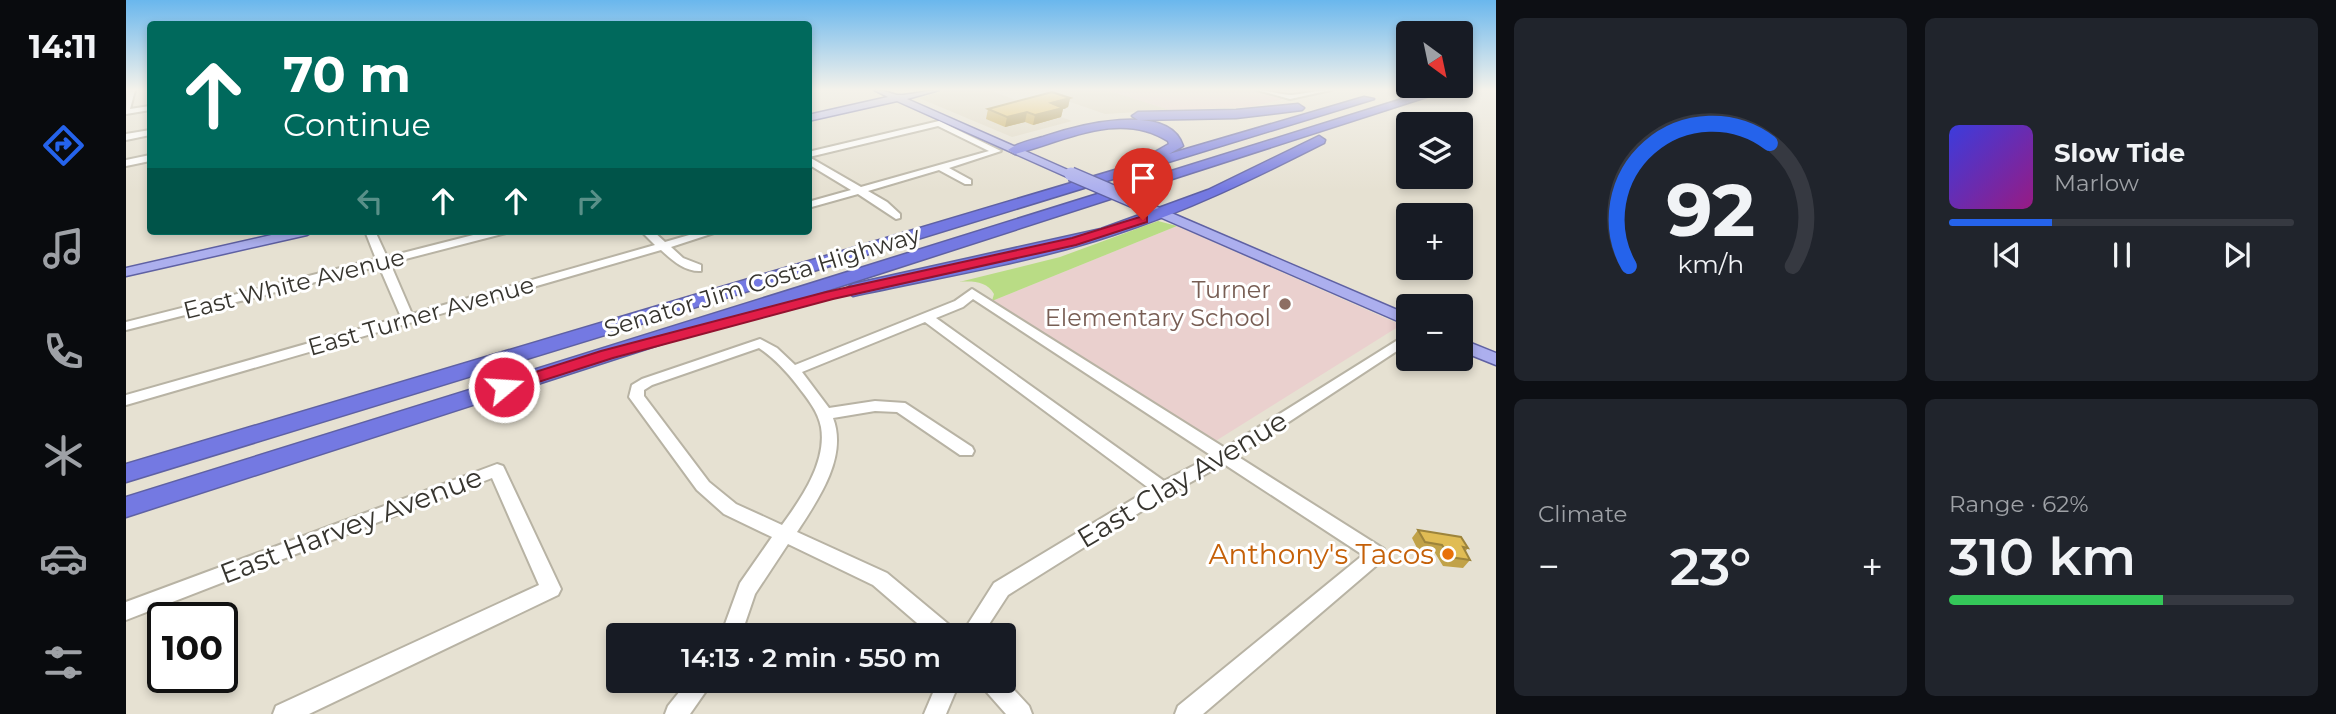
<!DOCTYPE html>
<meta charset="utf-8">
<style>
:root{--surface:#171b24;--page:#20242c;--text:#f1f3f6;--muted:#9ea1a6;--line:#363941;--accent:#2563eb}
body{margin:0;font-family:Montserrat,sans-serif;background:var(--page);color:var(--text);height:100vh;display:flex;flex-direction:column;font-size:26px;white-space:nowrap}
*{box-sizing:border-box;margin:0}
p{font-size:23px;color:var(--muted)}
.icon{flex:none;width:38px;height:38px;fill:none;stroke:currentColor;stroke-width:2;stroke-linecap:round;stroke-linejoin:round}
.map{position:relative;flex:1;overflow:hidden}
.panel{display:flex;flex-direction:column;gap:18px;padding:18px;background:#0d0f14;width:840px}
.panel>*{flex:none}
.top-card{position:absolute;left:21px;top:21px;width:665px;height:214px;border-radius:7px;box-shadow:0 4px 10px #0003;background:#00695c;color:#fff;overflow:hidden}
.needle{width:46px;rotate:147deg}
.controls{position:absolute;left:1270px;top:21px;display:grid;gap:14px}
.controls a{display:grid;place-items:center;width:77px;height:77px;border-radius:7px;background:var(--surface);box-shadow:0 4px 10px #0003;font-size:35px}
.speed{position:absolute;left:21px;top:602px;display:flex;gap:14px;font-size:35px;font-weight:700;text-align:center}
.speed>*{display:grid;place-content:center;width:91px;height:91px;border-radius:50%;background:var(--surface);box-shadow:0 4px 10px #0003;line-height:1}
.speed .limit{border:4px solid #111;border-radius:10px;background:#fff;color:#111}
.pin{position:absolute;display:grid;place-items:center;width:60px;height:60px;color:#fff;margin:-72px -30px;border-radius:50% 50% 50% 0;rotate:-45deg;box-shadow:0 0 7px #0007}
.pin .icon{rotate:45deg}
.me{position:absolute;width:77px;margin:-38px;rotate:72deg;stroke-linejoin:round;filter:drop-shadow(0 0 5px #0008)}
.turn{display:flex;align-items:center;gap:24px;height:147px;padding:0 21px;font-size:32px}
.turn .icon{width:91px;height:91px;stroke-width:2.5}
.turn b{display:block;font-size:49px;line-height:60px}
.lanes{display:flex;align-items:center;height:66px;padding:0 21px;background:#0003;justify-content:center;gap:35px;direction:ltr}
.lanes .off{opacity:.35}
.big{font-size:52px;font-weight:600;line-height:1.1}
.panel .widget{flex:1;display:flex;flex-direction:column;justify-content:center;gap:10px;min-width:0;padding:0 24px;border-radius:10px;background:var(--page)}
.panel .dial{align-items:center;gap:0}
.dial svg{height:182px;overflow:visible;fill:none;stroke:var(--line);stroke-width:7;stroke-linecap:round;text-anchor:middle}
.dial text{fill:var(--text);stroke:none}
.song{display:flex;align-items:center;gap:21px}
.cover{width:84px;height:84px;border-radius:10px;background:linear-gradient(135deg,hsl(240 70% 55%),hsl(310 70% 35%))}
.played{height:7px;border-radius:4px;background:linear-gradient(90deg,var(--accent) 30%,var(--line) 30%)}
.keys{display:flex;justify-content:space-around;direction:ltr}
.heat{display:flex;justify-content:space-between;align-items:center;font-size:38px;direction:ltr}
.charge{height:10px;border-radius:5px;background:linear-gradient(90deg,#34c759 62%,var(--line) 0)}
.panel .tiles{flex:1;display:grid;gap:18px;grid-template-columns:repeat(2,1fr)}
.trip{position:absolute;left:480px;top:623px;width:410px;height:70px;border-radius:7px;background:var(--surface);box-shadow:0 4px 10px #0003;font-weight:600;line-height:70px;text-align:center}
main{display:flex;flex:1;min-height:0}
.menu{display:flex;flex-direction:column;width:126px;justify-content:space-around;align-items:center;background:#090b0e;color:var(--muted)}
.menu .icon{width:49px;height:49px}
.menu .on{color:var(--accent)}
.menu b{font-size:32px;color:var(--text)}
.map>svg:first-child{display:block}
</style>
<main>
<nav class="menu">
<b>14:11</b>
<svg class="icon on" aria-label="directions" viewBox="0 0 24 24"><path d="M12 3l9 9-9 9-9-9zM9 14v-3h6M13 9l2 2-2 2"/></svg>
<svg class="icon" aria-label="music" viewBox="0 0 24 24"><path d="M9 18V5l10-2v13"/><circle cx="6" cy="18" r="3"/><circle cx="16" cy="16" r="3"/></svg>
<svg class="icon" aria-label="phone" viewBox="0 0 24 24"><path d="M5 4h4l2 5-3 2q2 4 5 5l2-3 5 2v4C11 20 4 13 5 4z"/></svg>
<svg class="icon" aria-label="climate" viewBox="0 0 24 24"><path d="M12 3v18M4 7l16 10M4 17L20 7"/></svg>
<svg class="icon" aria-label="car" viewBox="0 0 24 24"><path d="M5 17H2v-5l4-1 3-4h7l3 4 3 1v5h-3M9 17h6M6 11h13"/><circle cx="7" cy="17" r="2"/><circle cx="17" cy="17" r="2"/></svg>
<svg class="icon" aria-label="filters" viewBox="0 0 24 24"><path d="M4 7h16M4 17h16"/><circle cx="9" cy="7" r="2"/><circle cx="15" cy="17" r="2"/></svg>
</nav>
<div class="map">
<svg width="1370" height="714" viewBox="0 0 1370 714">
<rect width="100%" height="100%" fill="#e6e1d2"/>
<g fill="#ddd5bf">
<path d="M821 90 866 91 946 121 886 137 793 98Z"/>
<path d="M910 90H981L1044 110 979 114Z"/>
</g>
<g fill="#ead0ce">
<path d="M981 90H1125L1158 99 1124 107 1044 110Z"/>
<path d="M1051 226 1275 325 1088 442 866 301Z"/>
</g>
<path fill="#b9dc85" d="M1032 221 1051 226 866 301 868 294C861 281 846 281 833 282L934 257Z"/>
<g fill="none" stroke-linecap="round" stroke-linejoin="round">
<defs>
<g id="minor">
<path d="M1 90H9L4 109 24 106V110L0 114Z"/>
<path d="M1131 90C1143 90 1154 95 1165 95 1178 94 1191 90 1205 90L1164 99Z"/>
<path d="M813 121 875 151 823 168 845 180V184H839L813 170 742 191 761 202 774 214V218L770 219 732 194 682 208V202L725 190 682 164V152ZM812 126 863 151 735 187 683 157Z"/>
<path d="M24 130V135L0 140V134Z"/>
<path d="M24 155V161L0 166V160Z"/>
<path d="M239 231H249L261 257 363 231H381L380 233 264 263 286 314 529 245 515 231H527L539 242 577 231H594L545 247 557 258 575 265V271C559 272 546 260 535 250L0 405V395L275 317 253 266 0 330V322L250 259Z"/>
<path d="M846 289 1099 448 1283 333V343L1111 456 1258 549 1260 554 1258 559 1077 714H1049L1052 706 1237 555 1098 464 1043 494 882 595 856 635H835L868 583 1024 489 799 322 676 372 703 408 749 401 779 403 846 447 848 451 846 455H834L771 412 749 411 707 418C722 457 692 500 671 532L761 573 827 628 830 635H805L747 585 662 544 629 594 615 635H595L614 583 646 537 598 514 571 490 503 397 506 385 516 379 634 339 651 348 669 365 829 301ZM847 299 1086 456 1038 481 810 318 837 307ZM633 348C648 358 660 371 671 385 681 398 692 411 695 427 701 462 675 499 656 525L610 504 583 482 518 396V390L526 385Z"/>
<path d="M371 464 377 466 379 470 435 589 432 595 183 714H147L150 706 413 585 366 478 0 620V602Z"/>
<path d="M877 678 903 706 906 714H880L857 688 854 681H877Z"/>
<path d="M562 681H587L564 714H539L542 706Z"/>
<path d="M812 681H834L820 714H798Z"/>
</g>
<g id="major">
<path d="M748 90C758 90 763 93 771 95 781 96 801 90 813 90L781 99 951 174 941 177 771 101 682 121V115L762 97Z"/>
<path d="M1008 197 1283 315V326L1004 204 1002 201Z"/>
<path d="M163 231H188L181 235 0 276V268Z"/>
<path d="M1335 339 1370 353V365L1335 351Z"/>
</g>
<g id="highway">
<path d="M1305 90H1322L0 517V497Z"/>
<path d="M1238 97 1248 99 0 482V464L1026 159 1022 156 1043 144 1042 141C993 110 939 141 889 154L882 150C891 143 906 140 917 137 948 126 1043 100 1057 146L1043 154Z"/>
<path d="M1172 104 1178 108 1176 110 1110 118 1012 120 1006 116 1012 112 1110 110Z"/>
<path d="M1193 136 1199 140 1198 143C1129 178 1061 211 987 235 903 263 813 277 727 296L718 290 727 284 975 229 1082 190Z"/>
</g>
</defs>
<use href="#minor" stroke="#b8b3a4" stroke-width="4"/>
<use href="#major" stroke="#5f61a3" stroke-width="3"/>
<use href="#highway" stroke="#5f61a3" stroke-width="3"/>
<use href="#minor" fill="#fff" fill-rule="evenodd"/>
<use href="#major" fill="#acafee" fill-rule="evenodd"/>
<use href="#highway" fill="#7479e2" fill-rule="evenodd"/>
<defs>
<path id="major-bridge" d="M945 174 1008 201"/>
</defs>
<use href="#major-bridge" stroke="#5f61a3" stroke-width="16" stroke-linecap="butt"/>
<use href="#major-bridge" stroke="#acafee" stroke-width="13"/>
</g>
<g fill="#c1a248">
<path d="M944 98 942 107 937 109 935 117 907 125 899 122 879 127 860 119 862 109Z"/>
<path d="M1292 530 1342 548 1339 552 1344 560 1337 568 1317 566 1309 553 1292 550 1286 538Z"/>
</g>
<g fill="#9d843b">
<path d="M944 98 942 107 937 109 935 117 907 125 909 115 925 103Z"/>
<path d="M901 112 899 122 879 127 881 117Z"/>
</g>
<g fill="#e0bc54" stroke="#9d843b" stroke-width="2">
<path d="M926 92 944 98 925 103 937 108 909 115 901 112 881 117 862 109Z"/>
<path d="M1292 530 1335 537 1342 548 1337 547 1344 560 1324 557 1316 545 1299 542Z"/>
</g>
<linearGradient id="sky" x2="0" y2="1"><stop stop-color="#6ab7ed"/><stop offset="0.47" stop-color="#f4f2eb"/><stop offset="1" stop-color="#f4f2eb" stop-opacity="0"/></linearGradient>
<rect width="1370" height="190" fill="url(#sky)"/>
<path fill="#e11d48" stroke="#92132f" stroke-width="2" d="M1017 216 1021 217V222L950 245 707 299 487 358 378 393 370 387 372 384 475 351 700 292 946 238Z"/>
<circle fill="#8d6e63" stroke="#fff" stroke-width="2.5" cx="1159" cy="304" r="7"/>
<circle fill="#e8710a" stroke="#fff" stroke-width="2.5" cx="1322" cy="554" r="7"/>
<g text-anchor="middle" stroke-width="6" stroke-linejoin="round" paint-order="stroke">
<g font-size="24" fill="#37352f" stroke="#fff">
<text transform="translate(636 282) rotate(-17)" y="8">Senator Jim Costa Highway</text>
<text transform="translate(168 284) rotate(-14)" y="8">East White Avenue</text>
<text transform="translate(295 316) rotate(-16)" y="8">East Turner Avenue</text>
</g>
<g font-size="24" fill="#785e54" stroke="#fff" text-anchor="end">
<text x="1145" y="298">Turner<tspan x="1145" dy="28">Elementary School</tspan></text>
</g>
<g font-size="28" fill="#37352f" stroke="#fff">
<text transform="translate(1056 479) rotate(-31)" y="10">East Clay Avenue</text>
<text transform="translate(225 525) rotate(-21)" y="10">East Harvey Avenue</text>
</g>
<g font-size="28" fill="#c56008" stroke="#fff" text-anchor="end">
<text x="1308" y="564">Anthony's Tacos</text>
</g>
</g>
</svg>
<div class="controls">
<a><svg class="needle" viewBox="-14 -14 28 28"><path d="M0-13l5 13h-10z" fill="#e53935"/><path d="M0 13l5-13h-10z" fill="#9ea1a6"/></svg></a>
<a><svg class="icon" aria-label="layers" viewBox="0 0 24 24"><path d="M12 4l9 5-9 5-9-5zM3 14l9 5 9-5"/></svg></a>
<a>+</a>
<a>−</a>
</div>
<div class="speed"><div class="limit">100</div></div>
<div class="pin" style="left:1017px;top:220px;background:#d93025"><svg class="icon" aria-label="arrive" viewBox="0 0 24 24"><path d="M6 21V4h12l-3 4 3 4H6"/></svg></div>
<svg class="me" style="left:378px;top:387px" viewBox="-20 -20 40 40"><circle r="17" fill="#e11d48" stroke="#fff" stroke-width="3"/><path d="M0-11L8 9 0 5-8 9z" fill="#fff"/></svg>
<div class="trip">14:13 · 2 min · 550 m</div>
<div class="top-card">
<div class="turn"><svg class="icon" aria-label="ahead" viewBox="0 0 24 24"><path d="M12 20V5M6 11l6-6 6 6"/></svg><div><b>70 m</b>Continue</div></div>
<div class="lanes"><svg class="icon off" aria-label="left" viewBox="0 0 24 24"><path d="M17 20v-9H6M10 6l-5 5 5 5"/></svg><svg class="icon" aria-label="ahead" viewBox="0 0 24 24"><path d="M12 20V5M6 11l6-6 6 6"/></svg><svg class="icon" aria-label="ahead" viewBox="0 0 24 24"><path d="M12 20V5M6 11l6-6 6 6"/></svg><svg class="icon off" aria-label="right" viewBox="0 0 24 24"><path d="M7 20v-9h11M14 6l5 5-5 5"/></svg></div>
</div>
</div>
<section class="panel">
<div class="tiles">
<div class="widget dial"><svg viewBox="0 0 100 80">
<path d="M14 69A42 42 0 1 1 86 69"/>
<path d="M14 69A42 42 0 0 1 76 15" stroke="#2563eb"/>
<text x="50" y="56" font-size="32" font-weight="700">92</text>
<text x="50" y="72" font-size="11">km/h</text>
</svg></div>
<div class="widget">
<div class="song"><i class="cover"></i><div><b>Slow Tide</b><p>Marlow</p></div></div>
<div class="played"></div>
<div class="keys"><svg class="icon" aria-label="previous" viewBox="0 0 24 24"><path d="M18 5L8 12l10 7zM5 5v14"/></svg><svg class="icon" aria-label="pause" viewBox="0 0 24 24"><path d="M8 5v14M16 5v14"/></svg><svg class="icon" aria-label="next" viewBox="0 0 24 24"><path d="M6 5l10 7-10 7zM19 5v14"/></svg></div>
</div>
<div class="widget"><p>Climate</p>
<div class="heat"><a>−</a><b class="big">23°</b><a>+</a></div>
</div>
<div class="widget"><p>Range · 62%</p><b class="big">310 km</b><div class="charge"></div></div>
</div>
</section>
</main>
